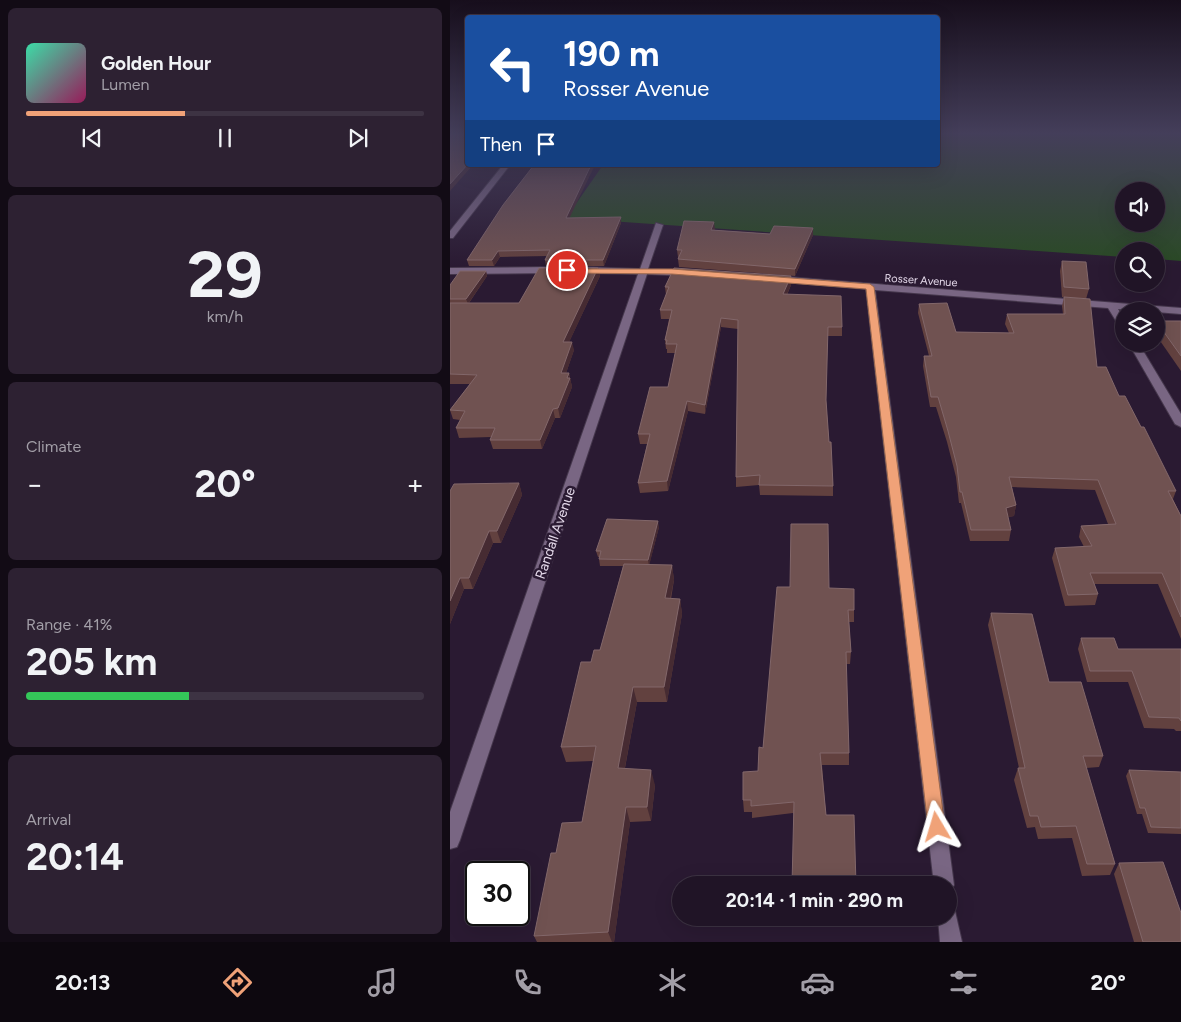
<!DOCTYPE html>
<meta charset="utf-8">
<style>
:root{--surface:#201426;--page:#2d2132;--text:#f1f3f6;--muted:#a29ea7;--line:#3d3343;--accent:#f0a278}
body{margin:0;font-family:Figtree,sans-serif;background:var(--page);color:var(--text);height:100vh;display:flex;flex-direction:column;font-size:19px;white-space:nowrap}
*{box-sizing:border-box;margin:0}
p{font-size:16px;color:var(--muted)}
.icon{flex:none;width:28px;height:28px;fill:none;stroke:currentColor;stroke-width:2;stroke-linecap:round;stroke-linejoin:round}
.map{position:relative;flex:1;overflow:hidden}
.details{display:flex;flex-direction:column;gap:8px;padding:8px;background:#120b15;width:450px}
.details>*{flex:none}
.hud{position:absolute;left:15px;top:15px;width:475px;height:152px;border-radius:5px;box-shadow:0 5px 20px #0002,0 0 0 1px var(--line);background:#1a4fa0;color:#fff;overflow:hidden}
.fabs{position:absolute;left:665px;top:182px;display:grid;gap:10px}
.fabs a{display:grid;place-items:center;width:50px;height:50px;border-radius:50%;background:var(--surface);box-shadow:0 5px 20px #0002,0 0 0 1px var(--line);font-size:25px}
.speed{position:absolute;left:15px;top:861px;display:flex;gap:10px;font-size:25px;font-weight:700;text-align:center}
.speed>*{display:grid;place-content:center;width:65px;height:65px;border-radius:50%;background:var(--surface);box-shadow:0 5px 20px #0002,0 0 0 1px var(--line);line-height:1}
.speed .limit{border:2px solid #111;border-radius:8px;background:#fff;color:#111}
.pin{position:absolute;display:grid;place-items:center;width:42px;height:42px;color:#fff;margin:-21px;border:2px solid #fff;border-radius:50%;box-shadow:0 1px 5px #0007}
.me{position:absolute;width:55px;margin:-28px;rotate:353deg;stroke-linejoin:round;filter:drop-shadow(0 0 4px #0008)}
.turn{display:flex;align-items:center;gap:18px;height:105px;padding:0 15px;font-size:22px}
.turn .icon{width:65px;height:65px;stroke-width:2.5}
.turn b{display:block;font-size:35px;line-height:42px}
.then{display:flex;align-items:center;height:48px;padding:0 15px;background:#0003;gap:10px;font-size:19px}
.big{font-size:38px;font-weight:700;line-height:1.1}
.details .card{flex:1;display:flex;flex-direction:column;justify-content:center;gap:8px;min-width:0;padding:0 18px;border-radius:8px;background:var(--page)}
.details .dial{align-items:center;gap:0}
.dial b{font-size:65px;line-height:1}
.song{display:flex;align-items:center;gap:15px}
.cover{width:60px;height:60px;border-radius:8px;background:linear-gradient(135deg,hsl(160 70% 55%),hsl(330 70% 35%))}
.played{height:5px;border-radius:2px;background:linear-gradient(90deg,var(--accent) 40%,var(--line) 40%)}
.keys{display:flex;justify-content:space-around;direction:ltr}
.heat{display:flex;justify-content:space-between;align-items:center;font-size:28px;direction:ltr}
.charge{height:8px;border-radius:4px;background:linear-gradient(90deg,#34c759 41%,var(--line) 0)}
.trip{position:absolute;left:222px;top:876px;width:285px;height:50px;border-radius:25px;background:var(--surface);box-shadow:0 5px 20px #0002,0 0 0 1px var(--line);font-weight:700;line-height:50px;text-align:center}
.dock{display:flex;height:80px;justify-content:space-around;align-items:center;background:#0d080f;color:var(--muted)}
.dock .icon{width:35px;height:35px}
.dock .on{color:var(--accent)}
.dock b{font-size:22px;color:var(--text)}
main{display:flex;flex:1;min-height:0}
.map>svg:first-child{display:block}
</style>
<main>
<section class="details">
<div class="card">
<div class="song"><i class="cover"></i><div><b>Golden Hour</b><p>Lumen</p></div></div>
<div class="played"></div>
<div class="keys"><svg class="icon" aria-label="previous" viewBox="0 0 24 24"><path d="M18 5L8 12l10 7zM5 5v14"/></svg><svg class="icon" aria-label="pause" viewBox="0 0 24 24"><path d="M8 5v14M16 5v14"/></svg><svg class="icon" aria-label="next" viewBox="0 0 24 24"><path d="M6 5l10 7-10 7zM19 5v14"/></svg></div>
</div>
<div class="card dial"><b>29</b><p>km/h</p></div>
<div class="card"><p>Climate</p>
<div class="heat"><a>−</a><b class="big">20°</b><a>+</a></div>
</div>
<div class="card"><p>Range · 41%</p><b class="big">205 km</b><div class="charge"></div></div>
<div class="card"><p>Arrival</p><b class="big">20:14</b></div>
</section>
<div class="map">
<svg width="731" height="942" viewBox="0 0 731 942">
<rect width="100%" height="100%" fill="#2a1a32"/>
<path fill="#2a4a25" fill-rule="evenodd" d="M488 134H731V261L706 259V251H674V257L116 218 153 165H488ZM674 191H706V224H674Z"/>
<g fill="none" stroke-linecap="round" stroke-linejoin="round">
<defs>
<g id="street">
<path d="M53 165H60L3 238H0V231Z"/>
<path d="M206 223 213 225 198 269 237 270 241 273 237 276 197 274 10 840 7 847 0 849V812L188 274 132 273 128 270 132 267 190 269Z"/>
<path d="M0 268 102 267 106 270 102 273 0 274Z"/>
<path d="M325 276 731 308V314L668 309 674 319V330L671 329 658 308 425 290 504 885 499 893V885H484L416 289 322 281 321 279Z"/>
<path d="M679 344H689L731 414V427L725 424Z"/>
<path d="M499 908 505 911 512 942H490L488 918H499Z"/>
</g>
</defs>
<use href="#street" stroke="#45374c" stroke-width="2"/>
<use href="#street" fill="#796683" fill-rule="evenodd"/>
</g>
<g fill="#62413f">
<path d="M171 217V223L154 266H96L95 260 97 256 50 257 44 266H19L17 260 120 218Z"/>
<path d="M264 222V230L320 234 363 235 345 276 229 267 228 259 229 257H228L227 250Z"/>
<path d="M612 261 639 289 636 299 612 297 610 271Z"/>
<path d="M148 268 150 276 119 342 124 350 116 373H119L122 387 110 418H105L92 449H43L40 440 41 437 9 438 6 428 10 420 3 419 0 410 20 384H0V285L36 271 37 276 19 303H69Z"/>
<path d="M341 285 337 295 392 327V336H377L376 401 379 442 383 486V496L310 495 309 485 286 487V477L288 329 271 327 255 414 238 411 218 491 190 493 188 483 197 444H190L188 434 218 387 225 353H217V349H216L215 340 219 319H211L210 310 216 295 215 287Z"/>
<path d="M614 297 647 367 669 396 691 427 726 491 723 499 731 516V639L708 584H644L648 594 645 605 615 606 602 558 605 548 634 547 629 537 631 526 658 524 645 490 562 487 566 505 564 516 558 517 561 530 559 541H520L511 503H509L506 477 497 442 486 407H480L473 366 474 356H479L468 313 469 304 506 332 559 333 555 324 557 314H613L612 306Z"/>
<path d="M706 321H731V371L706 335Z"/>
<path d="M69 483 72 495 51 543H43L23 589H14L0 624V491Z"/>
<path d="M209 527 199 565H222L224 580 221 599H230L232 614 217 702H187L175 768 205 785 201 821 180 822 164 942H87L84 936 106 853 132 822 143 761 116 762 111 747 141 662 150 650 173 566H150L149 559V557H148L146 551Z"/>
<path d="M340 587 379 588 404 610V622H399L401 652 400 664H396L399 753V765H372L376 815 406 885 343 813 302 818V812H294L293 800 308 771 313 748Z"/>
<path d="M541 613 599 682 653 756 649 767 636 768 665 864 660 875 632 876 622 838 588 839 585 827 577 828 564 780 568 768H569L538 625Z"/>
<path d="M631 638 668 649H731V731H726L724 729 694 728 678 682H637L628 649Z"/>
<path d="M679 770 731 772V834L698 833 692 814H687L676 776Z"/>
<path d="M669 863 731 942H684L664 874Z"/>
<path d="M342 918H407L406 922H342Z"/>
</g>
<g fill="#462b32">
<path d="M18 164V165H23L0 191V184Z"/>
<path d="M141 165H145L117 223 116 218Z"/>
<path d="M171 217V223L154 266 153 260Z"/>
<path d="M264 222 265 229 262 237 261 230Z"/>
<path d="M363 228V235L345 276V269Z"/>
<path d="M48 251 50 257 44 266 42 260Z"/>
<path d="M148 268 150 276 115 351 113 342Z"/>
<path d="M36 271 37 276 18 304 16 299Z"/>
<path d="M341 276V285L333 303V294Z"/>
<path d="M271 318V327L255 414V405Z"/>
<path d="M122 342 124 350 113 382 111 373Z"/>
<path d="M119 373 122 387 110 418 108 408Z"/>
<path d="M237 401 238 411 218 491 217 481Z"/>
<path d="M103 409 105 418 92 449 90 440Z"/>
<path d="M69 483 72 495 51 543 47 531Z"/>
<path d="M566 505 564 516 554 518 556 508Z"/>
<path d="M208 521 209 527 199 566 198 560Z"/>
<path d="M39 531 43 543 23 589 19 578Z"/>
<path d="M222 565 224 580 217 613 215 598Z"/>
<path d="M10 578 14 589 0 624V601Z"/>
<path d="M230 599 232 614 217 702 214 687Z"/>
<path d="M183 687 187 702 172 783 168 768Z"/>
<path d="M201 770 205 785 201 821 197 807Z"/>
<path d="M176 807 180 822 164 942H162L158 932Z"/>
</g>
<g fill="#705251" stroke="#82676a">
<path d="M0 134H18V164L0 184Z"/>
<path d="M84 165H141L116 218 171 217 153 260H95L100 250 48 251 42 260H17L53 205Z"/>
<path d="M234 221 264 222 261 230 320 234 324 226 363 228 345 269 228 259 232 250H227Z"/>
<path d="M612 261 636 262 639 289 614 287Z"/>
<path d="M89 268H148L113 342H122L111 373H119L117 378H120L108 408 103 409 90 440H40L45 428H6L15 411 0 410 27 375 0 374V303H69Z"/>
<path d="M224 268 341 276 333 294 391 296 392 327H378L376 400 379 442H381L383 486 309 485 310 475 286 477 288 320 271 318 255 405 237 401 217 481 188 483 200 434H188L200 387H218L227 344H216L217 340H215L222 310H210L219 287H215Z"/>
<path d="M10 271H36L16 299H0V285Z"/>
<path d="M614 297 640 299 647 367H656L669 396H675L691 427H694L726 491H718L731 516V617L712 573H640L648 594 618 595 605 548 642 546 631 526 666 524 648 480 559 477 566 505 556 508 561 530H521L512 492H510L507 466 498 431 488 397H481L474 356H482L469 304 497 303 506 332 564 333 557 314H615Z"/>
<path d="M706 321H731V356Z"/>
<path d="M69 483 47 531H39L19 578H10L0 601V491L4 484Z"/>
<path d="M157 519 208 521 198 560 149 559 151 551H146Z"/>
<path d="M341 524H378L379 588 404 589V610H398L401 652H396L399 753H370L376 815H404L406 885H342L344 802 301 806V800H293V772L308 771 309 747 313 748 327 587H340Z"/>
<path d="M174 564 222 565 215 598 230 599 214 687H183L168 768 201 770 197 807H176L158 932 84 936 101 853H106L112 823 132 822 146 746 111 747 131 662H141L144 650H150Z"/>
<path d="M541 613 582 614 599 682H631L653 756H633L665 864H637L626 826 591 827 588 816H580L568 768H575Z"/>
<path d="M631 638H664L668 649H731V721L729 718 699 717 682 671H640Z"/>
<path d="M679 770 731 772V828L701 827 695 808H690Z"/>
<path d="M713 862 731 913V942H693L669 863Z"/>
</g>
<linearGradient id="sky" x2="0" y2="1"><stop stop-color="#170e1c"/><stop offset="0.5" stop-color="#443e5a"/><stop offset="1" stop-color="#443e5a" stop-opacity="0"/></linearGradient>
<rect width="731" height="266" fill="url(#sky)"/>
<path fill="#f0a278" stroke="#9c694e" d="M114 269H222L420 284 424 287 495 827 493 833 487 835 480 833 478 827 416 289 222 274 117 273 113 270Z"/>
<g text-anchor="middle" stroke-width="5" stroke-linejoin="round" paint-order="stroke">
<g font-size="11" fill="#e5daeb" stroke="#2a1a32">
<text transform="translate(471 280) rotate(4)" y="4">Rosser Avenue</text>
</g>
<g font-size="14" fill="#e5daeb" stroke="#2a1a32">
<text transform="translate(105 533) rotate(-71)" y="5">Randall Avenue</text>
</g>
</g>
</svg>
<div class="fabs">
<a><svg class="icon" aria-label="sound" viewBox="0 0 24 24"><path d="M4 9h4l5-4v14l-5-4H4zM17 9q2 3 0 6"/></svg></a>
<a><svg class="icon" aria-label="search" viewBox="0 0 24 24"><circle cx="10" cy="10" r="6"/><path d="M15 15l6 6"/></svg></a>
<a><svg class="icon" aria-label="layers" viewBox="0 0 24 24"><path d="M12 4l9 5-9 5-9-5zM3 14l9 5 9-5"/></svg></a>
</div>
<div class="speed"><div class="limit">30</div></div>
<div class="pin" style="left:117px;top:270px;background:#d93025"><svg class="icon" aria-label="arrive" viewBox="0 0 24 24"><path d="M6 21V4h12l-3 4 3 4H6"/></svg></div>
<svg class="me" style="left:487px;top:827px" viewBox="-20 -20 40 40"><path d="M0-17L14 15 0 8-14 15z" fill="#f0a278" stroke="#fff" stroke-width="4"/></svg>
<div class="trip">20:14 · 1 min · 290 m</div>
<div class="hud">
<div class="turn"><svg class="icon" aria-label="left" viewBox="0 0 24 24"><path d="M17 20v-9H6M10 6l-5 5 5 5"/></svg><div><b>190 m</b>Rosser Avenue</div></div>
<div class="then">Then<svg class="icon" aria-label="arrive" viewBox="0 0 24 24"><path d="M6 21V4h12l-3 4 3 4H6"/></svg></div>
</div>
</div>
</main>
<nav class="dock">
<b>20:13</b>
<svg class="icon on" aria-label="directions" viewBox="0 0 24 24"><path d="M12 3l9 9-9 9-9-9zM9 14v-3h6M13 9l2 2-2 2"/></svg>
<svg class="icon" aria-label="music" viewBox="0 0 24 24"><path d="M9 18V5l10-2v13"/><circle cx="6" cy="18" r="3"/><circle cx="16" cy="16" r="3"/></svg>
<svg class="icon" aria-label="phone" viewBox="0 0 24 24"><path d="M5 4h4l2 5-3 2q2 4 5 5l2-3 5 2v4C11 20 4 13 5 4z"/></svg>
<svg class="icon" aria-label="climate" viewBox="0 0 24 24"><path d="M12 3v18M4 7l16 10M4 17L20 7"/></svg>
<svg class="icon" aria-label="car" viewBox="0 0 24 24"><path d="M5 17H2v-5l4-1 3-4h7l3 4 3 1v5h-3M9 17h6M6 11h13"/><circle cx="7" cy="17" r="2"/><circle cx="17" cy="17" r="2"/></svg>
<svg class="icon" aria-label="filters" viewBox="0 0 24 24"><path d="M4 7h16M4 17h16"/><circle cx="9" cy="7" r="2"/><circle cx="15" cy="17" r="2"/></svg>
<b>20°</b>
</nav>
